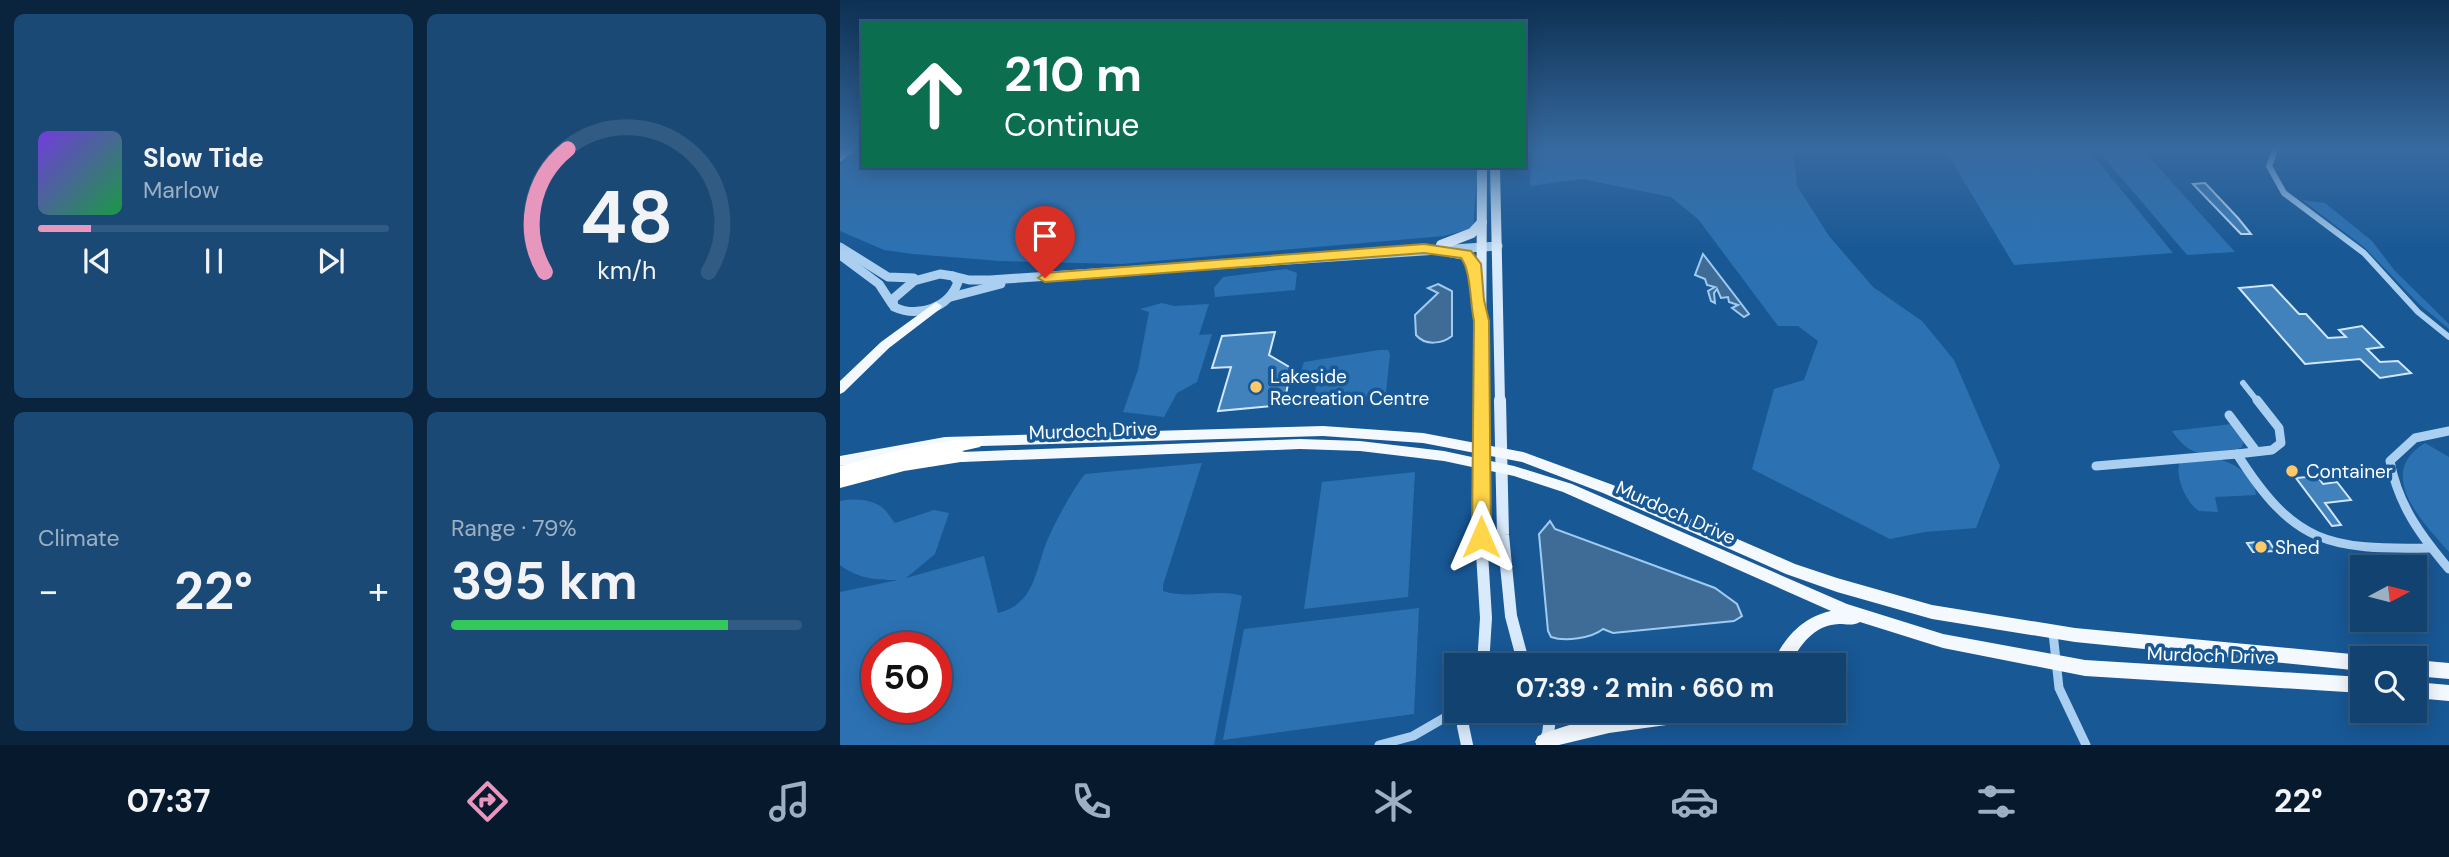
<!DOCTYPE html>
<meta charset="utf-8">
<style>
:root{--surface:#124270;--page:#1b4975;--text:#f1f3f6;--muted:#9cb0c3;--line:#315b83;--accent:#e797bd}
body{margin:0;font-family:"DM Sans",sans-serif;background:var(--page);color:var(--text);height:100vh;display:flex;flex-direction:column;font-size:26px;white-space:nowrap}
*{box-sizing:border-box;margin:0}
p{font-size:23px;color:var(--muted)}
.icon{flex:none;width:38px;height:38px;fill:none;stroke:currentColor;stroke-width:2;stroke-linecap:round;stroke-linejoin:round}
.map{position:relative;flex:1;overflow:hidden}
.drawer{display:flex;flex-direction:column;gap:14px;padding:14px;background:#0a243e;width:840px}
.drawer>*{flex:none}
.top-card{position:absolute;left:21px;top:21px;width:665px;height:147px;border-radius:0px;box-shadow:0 4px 18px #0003,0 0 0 2px var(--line);background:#0b6e4f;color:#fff;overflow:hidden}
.needle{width:46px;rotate:83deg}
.fabs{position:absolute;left:1510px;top:555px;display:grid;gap:14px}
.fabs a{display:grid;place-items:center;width:77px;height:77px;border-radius:0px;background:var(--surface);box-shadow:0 4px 18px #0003,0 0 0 2px var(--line);font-size:35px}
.speed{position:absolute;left:21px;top:632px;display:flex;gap:14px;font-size:35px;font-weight:700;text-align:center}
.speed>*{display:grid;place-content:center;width:91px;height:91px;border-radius:50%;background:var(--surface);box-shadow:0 4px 18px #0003,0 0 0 2px var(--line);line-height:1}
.speed .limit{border:10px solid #d22;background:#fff;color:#111}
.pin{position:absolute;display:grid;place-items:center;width:60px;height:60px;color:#fff;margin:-72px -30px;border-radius:50% 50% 50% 0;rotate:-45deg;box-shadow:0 0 7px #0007}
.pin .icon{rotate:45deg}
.me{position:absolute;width:77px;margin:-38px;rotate:0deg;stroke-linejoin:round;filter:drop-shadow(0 0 5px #0008)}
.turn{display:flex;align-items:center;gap:24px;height:147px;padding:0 28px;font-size:32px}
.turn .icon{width:91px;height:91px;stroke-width:2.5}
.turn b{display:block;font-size:49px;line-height:60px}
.big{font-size:52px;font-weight:700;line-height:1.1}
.drawer .widget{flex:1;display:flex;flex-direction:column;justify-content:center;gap:10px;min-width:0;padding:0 24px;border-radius:10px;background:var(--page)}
.drawer .dial{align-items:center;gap:0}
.dial svg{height:182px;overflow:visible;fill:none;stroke:var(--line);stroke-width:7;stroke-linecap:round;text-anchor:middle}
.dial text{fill:var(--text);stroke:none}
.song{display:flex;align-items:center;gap:21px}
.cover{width:84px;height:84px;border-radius:10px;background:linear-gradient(135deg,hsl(260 70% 55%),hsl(140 70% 35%))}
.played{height:7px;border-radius:4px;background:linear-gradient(90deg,var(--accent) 15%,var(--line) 15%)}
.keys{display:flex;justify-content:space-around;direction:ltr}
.heat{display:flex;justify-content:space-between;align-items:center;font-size:38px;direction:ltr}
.charge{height:10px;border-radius:5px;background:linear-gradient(90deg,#34c759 79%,var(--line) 0)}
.drawer .tiles{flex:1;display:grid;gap:14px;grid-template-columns:repeat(2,1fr)}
.trip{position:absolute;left:604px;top:653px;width:402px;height:70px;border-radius:0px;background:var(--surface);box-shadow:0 4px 18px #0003,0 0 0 2px var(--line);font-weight:700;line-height:70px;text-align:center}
.tab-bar{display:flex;height:112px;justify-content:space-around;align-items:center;background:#071a2d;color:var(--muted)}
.tab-bar .icon{width:49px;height:49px}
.tab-bar .current{color:var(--accent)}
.tab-bar b{font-size:32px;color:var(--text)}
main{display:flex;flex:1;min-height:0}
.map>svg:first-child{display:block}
</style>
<main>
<section class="drawer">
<div class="tiles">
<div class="widget">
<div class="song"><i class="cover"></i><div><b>Slow Tide</b><p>Marlow</p></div></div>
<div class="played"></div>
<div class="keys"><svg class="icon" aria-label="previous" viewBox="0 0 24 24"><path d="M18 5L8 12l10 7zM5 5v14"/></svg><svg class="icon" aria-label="pause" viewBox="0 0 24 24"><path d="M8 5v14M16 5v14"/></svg><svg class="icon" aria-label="next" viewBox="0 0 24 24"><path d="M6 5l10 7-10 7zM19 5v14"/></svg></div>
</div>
<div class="widget dial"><svg viewBox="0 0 100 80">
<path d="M14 69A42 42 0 1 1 86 69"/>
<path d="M14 69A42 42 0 0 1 24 15" stroke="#e797bd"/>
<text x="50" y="56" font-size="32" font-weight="700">48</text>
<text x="50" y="72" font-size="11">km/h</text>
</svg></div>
<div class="widget"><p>Climate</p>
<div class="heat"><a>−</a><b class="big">22°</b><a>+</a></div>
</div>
<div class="widget"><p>Range · 79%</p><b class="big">395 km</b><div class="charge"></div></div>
</div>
</section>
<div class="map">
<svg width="1609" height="745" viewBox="0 0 1609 745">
<rect width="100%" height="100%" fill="#185895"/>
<g fill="#2c72b3" fill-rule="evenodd">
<path d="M17 148H23V166H638L633 228 604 236 281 264 159 261 73 254 44 250 0 231V166Z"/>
<path d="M692 148H953L957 186 989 236 1033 287 1082 321 1114 360 1160 466 1136 528 1085 532 1050 539 912 469 934 389 964 380 978 341 958 326H938L858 219 831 197 742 179 690 186Z"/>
<path d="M1104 148H1247L1333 253 1174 265Z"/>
<path d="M1256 148H1301L1395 252 1347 255Z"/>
<path d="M1462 200 1485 203 1532 241 1555 271 1609 324V329L1579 304 1524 247Z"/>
<path d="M446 269 457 273 455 290 375 297 374 288 383 277Z"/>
<path d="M322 303 334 306 369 304 359 335 372 334 357 382 337 393 324 417 283 412 298 370 309 312 300 309Z"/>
<path d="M539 350H548L550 354 546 392 543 394 472 406 477 382 457 384 464 362Z"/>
<path d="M1392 424 1404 442 1401 448C1368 456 1352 460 1332 431Z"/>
<path d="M1585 443 1609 457V552C1583 522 1534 474 1585 443Z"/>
<path d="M1378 459C1395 463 1415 476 1416 495L1375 497 1378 512 1359 511C1346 502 1336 479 1339 464L1342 461Z"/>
<path d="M362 463 323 585V591C349 600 376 588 402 596L374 745H0V592L58 580C36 580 19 579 0 565V501C14 498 34 499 45 510 49 514 51 519 55 523L94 510 109 513 95 554 66 578 144 556 158 613C195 604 195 571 207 541 214 524 234 487 245 474ZM37 648H96V707H37Z"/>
<path d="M575 472 568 597 464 609 482 482Z"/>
<path d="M579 608 574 714 383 740 404 629Z"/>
</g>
<g fill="#3e6c97" stroke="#9dcbf3" stroke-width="2">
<path d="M863 254 909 314 904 317 892 308 898 305 889 302 888 297 881 298 877 289 874 293 875 303 871 301 868 291 875 287 867 285 865 279 855 275Z"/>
<path d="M598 284 612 291V336C602 344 585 346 576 335L575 315 598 293 588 288Z"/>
<path d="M710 521 715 529 875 588 897 604 902 616 894 621 773 633 763 629C752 638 725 642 711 637L708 631 699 534Z"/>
</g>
<g fill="#4181bc" stroke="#d1e7fb" stroke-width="2">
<path d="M1365 183 1398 218 1411 234H1401L1353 184Z"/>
<path d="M1432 285 1459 314H1466L1488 338 1506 337 1499 330 1522 326 1543 347 1527 349 1540 362 1558 361 1571 373 1540 378 1520 359 1465 364 1399 288Z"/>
<path d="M435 332 429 355 451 368 444 405 378 411 391 367 372 368 382 336Z"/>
<path d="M1477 476 1483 484 1497 482 1511 500 1485 503 1501 525 1492 526 1456 478Z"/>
<path d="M1429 541 1435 551 1413 552 1407 543Z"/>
</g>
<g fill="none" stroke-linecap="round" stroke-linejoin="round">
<g stroke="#aacff0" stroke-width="6">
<path d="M1436 148 1429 166 1444 193 1524 253 1578 312 1609 337"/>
<path d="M1403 383 1418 402"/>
</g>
<g stroke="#aacff0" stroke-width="9">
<path d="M1417 400 1439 428 1441 443 1432 450 1397 454C1454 544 1488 550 1591 548"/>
<path d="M1389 415 1416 451"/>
<path d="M1609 431 1575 438 1550 461C1558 505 1581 536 1609 569"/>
<path d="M1256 466 1397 454"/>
<path d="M1213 633 1219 688 1246 745"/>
<path d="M539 745 573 736 618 710"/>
</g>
<g stroke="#aacff0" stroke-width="9">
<path d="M0 157 10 148"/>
<path d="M0 247 48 277 74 278"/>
<path d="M0 255 39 284 52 304"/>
<path d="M100 274 113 276 118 282C109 308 78 318 54 307L53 299 74 281Z"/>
<path d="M113 276 129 280H150L658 246"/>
<path d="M111 297 161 284"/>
</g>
<g stroke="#d8eafb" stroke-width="10">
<path d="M655 166 660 402"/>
<path d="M601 245 632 233 642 222"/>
<path d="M599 250 626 255 633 264 635 281"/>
<path d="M641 402 642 166"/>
</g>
<g stroke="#d8eafb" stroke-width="12">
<path d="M641 400V537L646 618 643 665"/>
<path d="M660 400 663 535 671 616 684 665"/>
<path d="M626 710 623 726 627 745"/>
<path d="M702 745 708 734 711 710"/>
</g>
<g fill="#f3f9ff" fill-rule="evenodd">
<path d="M96 302 102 306 100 309 49 348 4 392 0 394V381L41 342Z"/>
<path d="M483 426 583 433 683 452 773 485 955 564 997 578 1092 605 1235 628 1522 655 1528 658H1522V671L1235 642 1092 619 997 592 946 574 763 493 682 462 583 443 483 436 105 447 0 466V456L105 437Z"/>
<path d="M460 439 520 441 604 451 674 466 732 484 1007 604 1103 634 1245 660 1522 677V693L1245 676 1103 648 1020 622C1013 626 1007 624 999 624 973 625 961 645 949 665H932C943 639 962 617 991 611L723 492 674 476 604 461 520 451 460 449 122 462 117 461 115 457 117 453 122 452Z"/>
<path d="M1575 660 1609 663V679L1575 676Z"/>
<path d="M1575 682 1609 685V701L1575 698Z"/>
<path d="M809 710H885L883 716 877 718 769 733 719 745H697L695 742 698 736C734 721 771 715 809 710Z"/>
</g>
<path fill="#fff" fill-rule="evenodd" d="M135 437 140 439 143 443 140 447 122 451 127 453 130 457 127 461 64 471 0 488V466L68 448Z"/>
</g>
<linearGradient id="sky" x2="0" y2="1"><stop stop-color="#0d3052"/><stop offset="0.59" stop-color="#376aa0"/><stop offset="1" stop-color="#376aa0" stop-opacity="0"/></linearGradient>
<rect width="1609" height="252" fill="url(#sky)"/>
<path fill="#ffd54a" stroke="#a68a30" stroke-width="2" d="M584 244 631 251 641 264 644 300 649 321 651 537 648 542 641 545 635 542 632 537 634 321C630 303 631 270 621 258L584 253 205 282 198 278 205 273Z"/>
<g fill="#ffc969" stroke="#185895" stroke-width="2.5">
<circle cx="416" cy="387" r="7"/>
<circle cx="1452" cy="471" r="7"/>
<circle cx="1421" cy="547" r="7"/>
</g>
<g text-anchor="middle" stroke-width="7" stroke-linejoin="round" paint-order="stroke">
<g font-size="19" fill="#fff" stroke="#185895" text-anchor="start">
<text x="430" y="383">Lakeside<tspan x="430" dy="22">Recreation Centre</tspan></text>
<text x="1466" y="478">Container</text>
<text x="1435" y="554">Shed</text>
</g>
<g font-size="19" fill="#fff" stroke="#185895">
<text transform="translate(253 430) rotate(-2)" y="7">Murdoch Drive</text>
<text transform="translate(836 512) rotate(24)" y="7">Murdoch Drive</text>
<text transform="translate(1371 655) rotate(2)" y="7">Murdoch Drive</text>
</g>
</g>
</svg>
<div class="fabs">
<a><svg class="needle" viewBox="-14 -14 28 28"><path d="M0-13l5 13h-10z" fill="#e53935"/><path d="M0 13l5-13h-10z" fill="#9cb0c3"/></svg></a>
<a><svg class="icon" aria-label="search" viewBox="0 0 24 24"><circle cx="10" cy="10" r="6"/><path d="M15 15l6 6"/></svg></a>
</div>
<div class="speed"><div class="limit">50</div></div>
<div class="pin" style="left:205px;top:278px;background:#d93025"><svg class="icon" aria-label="arrive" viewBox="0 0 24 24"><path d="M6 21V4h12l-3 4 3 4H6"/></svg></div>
<svg class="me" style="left:641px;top:537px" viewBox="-20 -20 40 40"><path d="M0-17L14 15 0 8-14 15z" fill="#ffd54a" stroke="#fff" stroke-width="4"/></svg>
<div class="trip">07:39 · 2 min · 660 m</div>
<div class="top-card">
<div class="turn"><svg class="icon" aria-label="ahead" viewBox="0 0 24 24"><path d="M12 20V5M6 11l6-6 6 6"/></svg><div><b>210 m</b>Continue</div></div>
</div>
</div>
</main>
<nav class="tab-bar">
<b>07:37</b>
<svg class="icon current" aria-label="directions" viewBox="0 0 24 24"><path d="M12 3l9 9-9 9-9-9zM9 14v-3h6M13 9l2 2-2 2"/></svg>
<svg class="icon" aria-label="music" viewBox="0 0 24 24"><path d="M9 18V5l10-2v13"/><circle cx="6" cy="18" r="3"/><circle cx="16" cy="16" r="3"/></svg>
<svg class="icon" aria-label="phone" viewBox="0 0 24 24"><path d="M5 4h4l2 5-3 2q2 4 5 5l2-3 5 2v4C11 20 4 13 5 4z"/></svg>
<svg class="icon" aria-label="climate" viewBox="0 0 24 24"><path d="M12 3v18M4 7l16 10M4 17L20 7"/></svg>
<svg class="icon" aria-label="car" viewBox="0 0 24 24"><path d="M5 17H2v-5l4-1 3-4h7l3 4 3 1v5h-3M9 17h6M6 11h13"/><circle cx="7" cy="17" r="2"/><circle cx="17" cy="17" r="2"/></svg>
<svg class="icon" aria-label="filters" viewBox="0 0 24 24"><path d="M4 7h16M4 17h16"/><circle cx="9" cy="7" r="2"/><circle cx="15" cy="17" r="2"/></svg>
<b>22°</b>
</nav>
